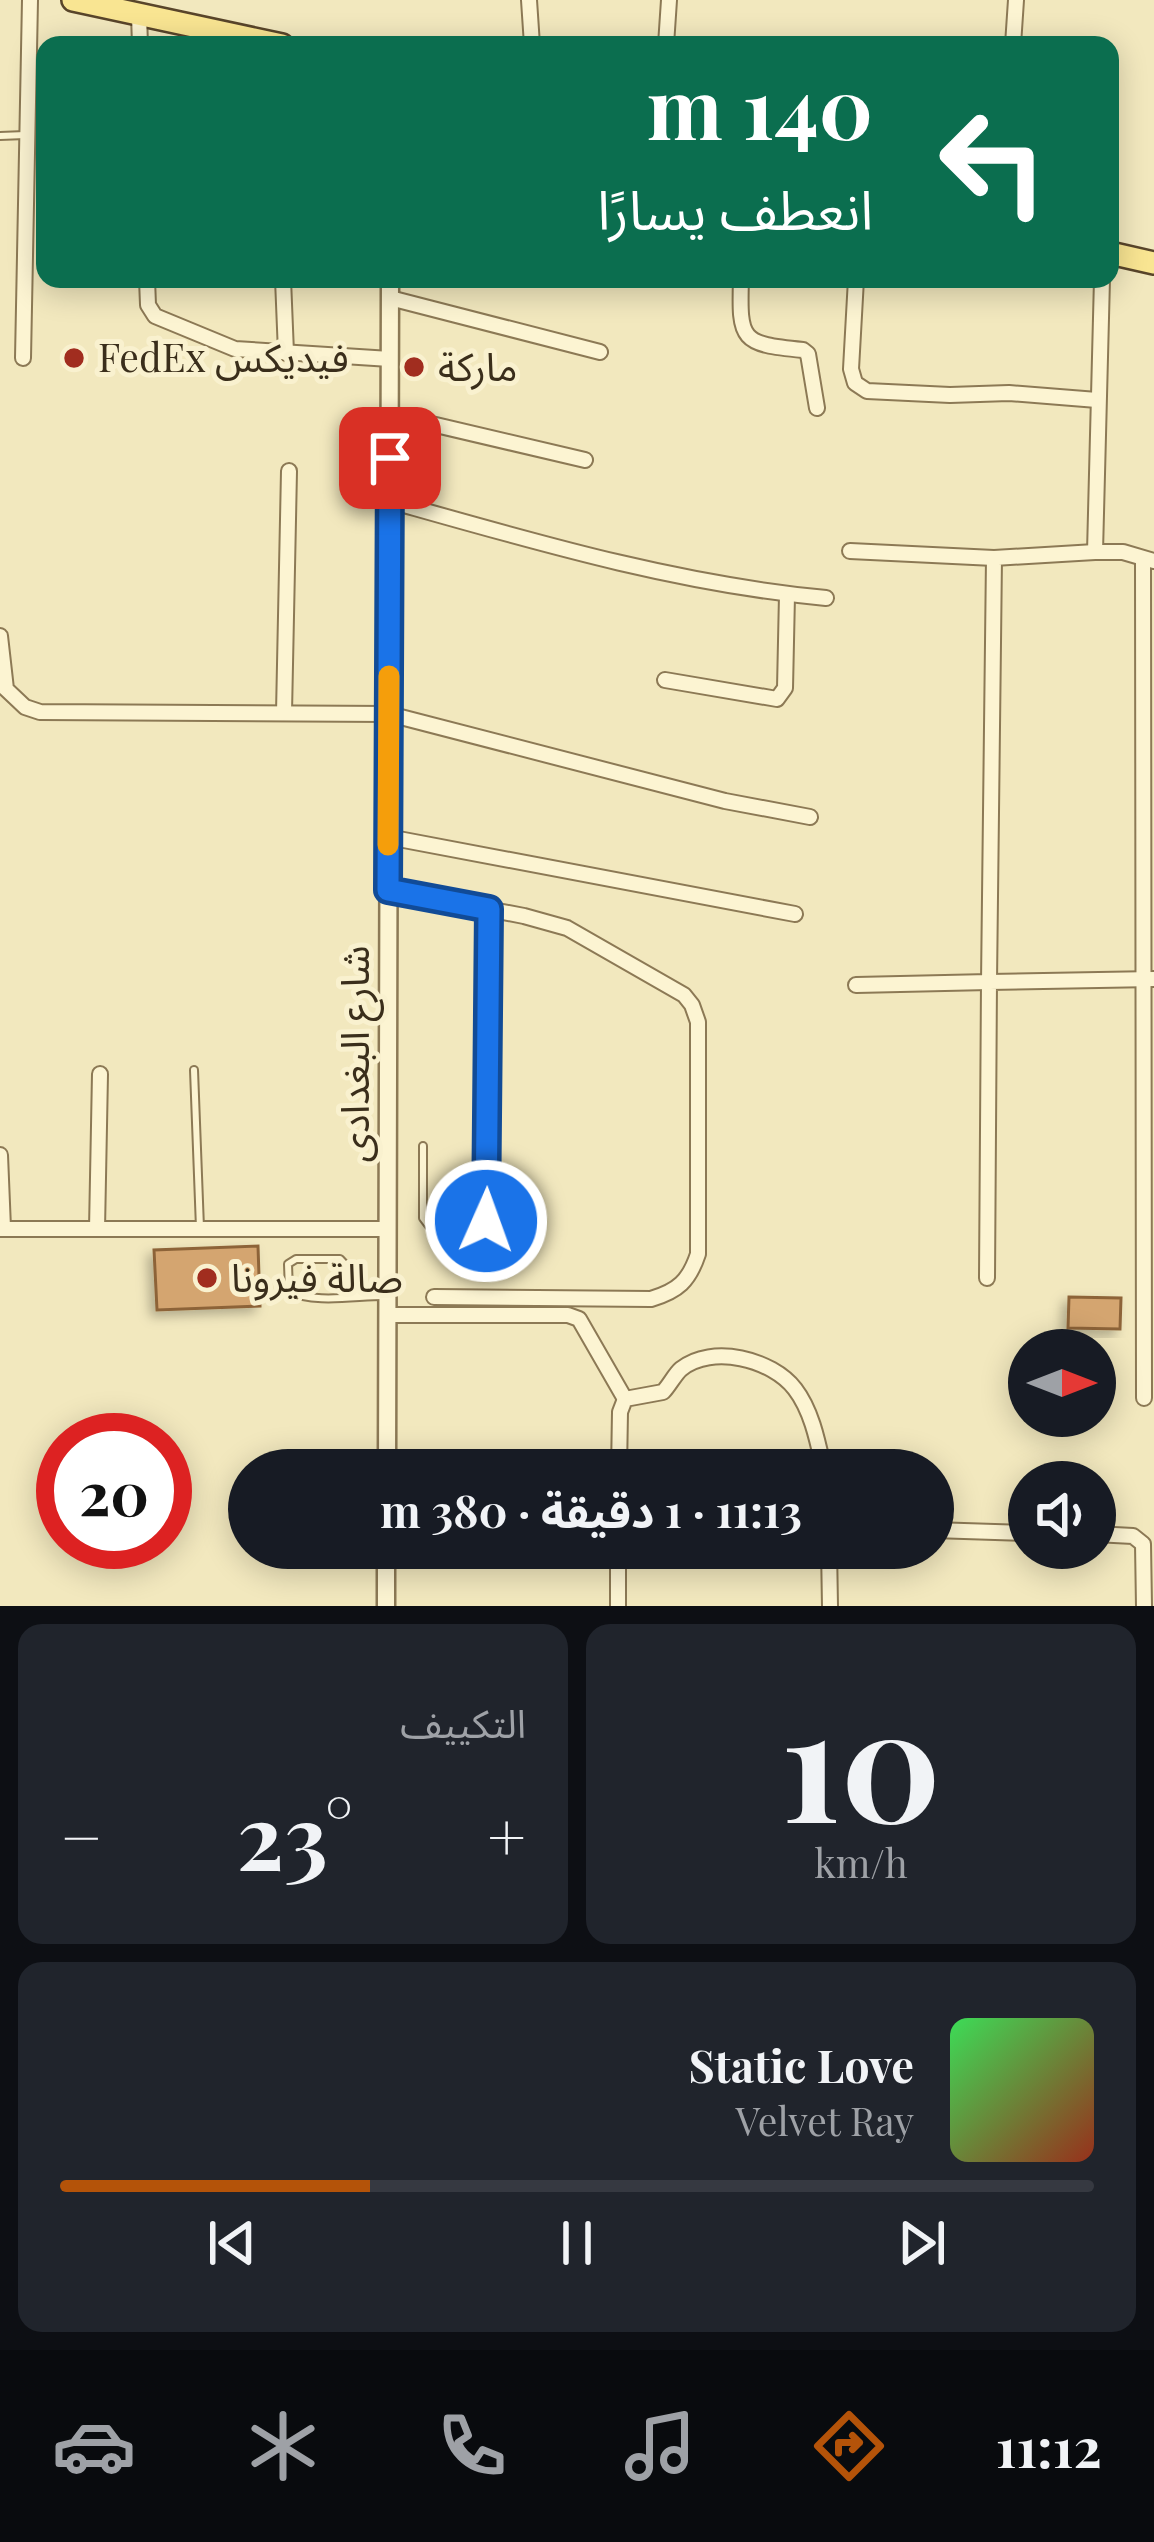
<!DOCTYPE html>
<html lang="ar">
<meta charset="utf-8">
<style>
:root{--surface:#171b24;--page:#20242c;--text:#f1f3f6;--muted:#9ea1a6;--line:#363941;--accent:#b45309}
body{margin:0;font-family:"Playfair Display","Noto Sans Arabic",serif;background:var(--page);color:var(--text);direction:rtl;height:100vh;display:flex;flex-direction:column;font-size:45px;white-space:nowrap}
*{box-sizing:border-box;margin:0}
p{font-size:39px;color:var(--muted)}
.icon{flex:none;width:66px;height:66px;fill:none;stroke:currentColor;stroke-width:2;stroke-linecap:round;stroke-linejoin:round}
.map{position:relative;height:1606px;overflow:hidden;direction:ltr}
.side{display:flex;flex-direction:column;gap:18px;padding:18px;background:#0d0f14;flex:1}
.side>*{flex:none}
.hud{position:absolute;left:36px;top:36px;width:1083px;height:252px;border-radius:24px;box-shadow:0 6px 30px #0003;direction:rtl;background:#0b6e4f;color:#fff;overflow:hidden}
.needle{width:78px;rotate:90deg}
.fabs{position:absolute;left:1008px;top:1329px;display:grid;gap:24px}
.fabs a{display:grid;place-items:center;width:108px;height:108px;border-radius:50%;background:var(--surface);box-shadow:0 6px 30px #0003;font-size:60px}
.speed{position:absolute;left:36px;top:1413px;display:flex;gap:24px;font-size:60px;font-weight:700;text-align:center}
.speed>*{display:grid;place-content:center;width:156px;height:156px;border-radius:50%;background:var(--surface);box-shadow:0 6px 30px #0003;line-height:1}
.speed .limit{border:18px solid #d22;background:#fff;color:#111}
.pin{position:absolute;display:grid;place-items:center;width:102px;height:102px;color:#fff;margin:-51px;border-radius:24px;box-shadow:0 6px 18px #0006}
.me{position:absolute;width:132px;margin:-66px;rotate:2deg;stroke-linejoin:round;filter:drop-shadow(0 0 9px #0008)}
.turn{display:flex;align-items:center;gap:42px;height:252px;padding:0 48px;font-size:54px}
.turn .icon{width:156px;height:156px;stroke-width:2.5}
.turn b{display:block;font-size:84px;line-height:102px}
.big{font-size:90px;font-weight:700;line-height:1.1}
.side .card{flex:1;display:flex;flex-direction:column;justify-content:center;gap:18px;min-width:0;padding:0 42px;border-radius:24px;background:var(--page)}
.side .dial{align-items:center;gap:0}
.dial b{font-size:156px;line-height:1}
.song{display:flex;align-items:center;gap:36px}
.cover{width:144px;height:144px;border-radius:18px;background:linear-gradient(135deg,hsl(130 70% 55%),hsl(10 70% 35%))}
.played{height:12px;border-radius:6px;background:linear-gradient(90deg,var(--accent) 30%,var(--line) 30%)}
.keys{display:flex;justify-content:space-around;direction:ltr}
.heat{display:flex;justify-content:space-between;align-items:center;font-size:66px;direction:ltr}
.side .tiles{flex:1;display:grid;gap:18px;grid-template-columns:1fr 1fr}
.card:last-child{grid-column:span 2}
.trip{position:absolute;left:228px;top:1449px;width:726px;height:120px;border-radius:60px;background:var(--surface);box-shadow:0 6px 30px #0003;font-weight:700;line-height:120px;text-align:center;direction:rtl}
.dock{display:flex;height:192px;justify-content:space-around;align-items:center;background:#090b0e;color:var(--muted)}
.dock .icon{width:84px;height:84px}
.dock .on{color:var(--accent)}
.dock b{font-size:54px;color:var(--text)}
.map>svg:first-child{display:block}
</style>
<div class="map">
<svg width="1154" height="1606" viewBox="0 0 1154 1606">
<defs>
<filter id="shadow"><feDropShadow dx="-5.5" dy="5.5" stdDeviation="6" flood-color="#0004"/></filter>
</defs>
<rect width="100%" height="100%" fill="#f2e8be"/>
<g fill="#d4a570" stroke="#8d6439" stroke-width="3" filter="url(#shadow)">
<path d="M258 1246 260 1306 157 1310 154 1250Z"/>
<path d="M1069 1297 1121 1298 1120 1329 1068 1328Z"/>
</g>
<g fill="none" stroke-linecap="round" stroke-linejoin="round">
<defs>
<g id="service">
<path d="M0 136 25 135"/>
<path d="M194 1070 200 1228"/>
<path d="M423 1146V1218L429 1226 479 1227 486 1221 489 912"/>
<path d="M357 1296 354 1274 340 1259H296L288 1264 289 1291C313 1304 356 1296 383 1296"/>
</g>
<g id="minor">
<path d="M529 0 532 45"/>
<path d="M139 15 140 45"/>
<path d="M666 45 669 0"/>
<path d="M1013 45 1016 0"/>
<path d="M147 279 148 305 155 316 235 349 390 359"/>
<path d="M283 279 286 353"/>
<path d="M741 279C739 341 741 344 803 350L808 354 817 408"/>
<path d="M856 279 851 369 855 383 867 391 950 395 1009 393 1097 400"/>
<path d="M390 298 600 352"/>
<path d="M23 358 30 0"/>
<path d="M389 414 585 460"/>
<path d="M390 501C535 542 677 584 826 598"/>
<path d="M850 551 994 558"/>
<path d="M1095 552 1102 279"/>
<path d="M1143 559 1144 1398"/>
<path d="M0 636 6 689 25 707 40 712 389 714 725 801 810 817"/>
<path d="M665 680 777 699 785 688 787 595"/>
<path d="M284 713 289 471"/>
<path d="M388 837 795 914"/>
<path d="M388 890 524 916 567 928 684 995 692 1005 698 1022V1254C689 1281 678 1291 651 1299L434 1297"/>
<path d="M856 985 989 982 994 558 1095 552H1123L1154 561"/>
<path d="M0 1155 3 1228"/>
<path d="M0 1229H387"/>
<path d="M97 1229 100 1074"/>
<path d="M987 1278 989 982 1154 979"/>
<path d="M387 1315H568L579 1319 625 1399"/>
<path d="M619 1470 620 1412 625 1399 663 1392C669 1386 675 1374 681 1369 712 1344 772 1359 795 1389 812 1411 818 1443 824 1470"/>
<path d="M933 1530 1029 1533"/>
<path d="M1095 1534 1133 1536 1143 1544 1144 1606"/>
<path d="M618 1548V1606"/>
<path d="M829 1548 830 1606"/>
</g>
<g id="tertiary">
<path d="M387 1470 390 279"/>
<path d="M386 1606V1548"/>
</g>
<g id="primary">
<path d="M73 0 282 45"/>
<path d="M1110 253 1154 263"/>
</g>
</defs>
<use href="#service" stroke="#8c7955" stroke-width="10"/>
<use href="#minor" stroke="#8c7955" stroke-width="18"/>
<use href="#tertiary" stroke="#8c7955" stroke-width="21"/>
<use href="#primary" stroke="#59452a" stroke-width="26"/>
<use href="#service" stroke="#fcf4d2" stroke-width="6"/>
<use href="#minor" stroke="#fcf4d2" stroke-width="14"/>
<use href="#tertiary" stroke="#fcf4d2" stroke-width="16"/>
<use href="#primary" stroke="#f9e592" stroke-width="21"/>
</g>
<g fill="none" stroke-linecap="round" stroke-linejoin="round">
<defs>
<path id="route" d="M390 458 388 890 489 909 486 1221"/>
</defs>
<use href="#route" stroke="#114b97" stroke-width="30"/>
<use href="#route" stroke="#1a73e8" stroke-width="21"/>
<path stroke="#f59e0b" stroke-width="21" d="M388 845 389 676"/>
</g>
<g fill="#a12d1f" stroke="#f9f1cf" stroke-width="4.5">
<circle cx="74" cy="358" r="12"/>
<circle cx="414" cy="367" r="12"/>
<circle cx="207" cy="1278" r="12"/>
</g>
<g text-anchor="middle" stroke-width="10" stroke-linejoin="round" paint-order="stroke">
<g font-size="39" fill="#3a2e1b" stroke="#f9f1cf" text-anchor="start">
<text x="98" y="372">FedEx فيديكس</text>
<text x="438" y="381">ماركة</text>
<text x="231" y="1292">صالة فيرونا</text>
</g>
<g font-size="39" fill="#3a2e1b" stroke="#f9f1cf">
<text transform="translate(355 1054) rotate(-90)" y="14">شارع البغدادى</text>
</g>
</g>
</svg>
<div class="fabs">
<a><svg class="needle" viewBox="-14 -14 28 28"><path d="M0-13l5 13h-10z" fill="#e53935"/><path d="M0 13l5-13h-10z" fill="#9ea1a6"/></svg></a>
<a><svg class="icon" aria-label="sound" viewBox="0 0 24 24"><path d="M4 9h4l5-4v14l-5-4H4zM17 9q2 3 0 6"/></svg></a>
</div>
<div class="speed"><div class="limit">20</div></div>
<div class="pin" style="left:390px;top:458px;background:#d93025"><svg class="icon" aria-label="arrive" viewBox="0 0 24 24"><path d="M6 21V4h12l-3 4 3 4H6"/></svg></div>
<svg class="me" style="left:486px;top:1221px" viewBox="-20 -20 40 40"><circle r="17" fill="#1a73e8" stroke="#fff" stroke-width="3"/><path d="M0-11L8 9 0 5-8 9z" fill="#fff"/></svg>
<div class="trip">11:13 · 1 دقيقة · 380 m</div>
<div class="hud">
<div class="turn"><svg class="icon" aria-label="left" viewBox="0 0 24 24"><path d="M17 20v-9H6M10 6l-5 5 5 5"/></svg><div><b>140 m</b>انعطف يسارًا</div></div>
</div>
</div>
<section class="side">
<div class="tiles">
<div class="card dial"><b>10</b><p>km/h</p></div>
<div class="card"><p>التكييف</p>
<div class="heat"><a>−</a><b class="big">23°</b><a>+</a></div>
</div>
<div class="card">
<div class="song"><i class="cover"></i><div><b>Static Love</b><p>Velvet Ray</p></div></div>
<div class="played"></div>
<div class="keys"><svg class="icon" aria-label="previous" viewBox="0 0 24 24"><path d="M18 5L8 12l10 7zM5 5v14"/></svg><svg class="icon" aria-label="pause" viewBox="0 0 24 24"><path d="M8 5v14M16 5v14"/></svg><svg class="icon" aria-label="next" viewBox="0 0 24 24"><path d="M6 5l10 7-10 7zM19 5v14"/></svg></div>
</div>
</div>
</section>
<nav class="dock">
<b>11:12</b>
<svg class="icon on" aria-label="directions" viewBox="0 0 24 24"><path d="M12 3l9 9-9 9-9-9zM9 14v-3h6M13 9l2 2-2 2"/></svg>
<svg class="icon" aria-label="music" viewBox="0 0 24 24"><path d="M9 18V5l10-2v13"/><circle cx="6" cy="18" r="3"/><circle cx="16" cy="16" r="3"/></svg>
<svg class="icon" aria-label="phone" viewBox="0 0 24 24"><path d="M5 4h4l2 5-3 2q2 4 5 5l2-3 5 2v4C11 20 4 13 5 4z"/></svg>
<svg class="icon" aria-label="climate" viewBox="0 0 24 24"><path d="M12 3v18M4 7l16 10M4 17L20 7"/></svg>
<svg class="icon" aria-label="car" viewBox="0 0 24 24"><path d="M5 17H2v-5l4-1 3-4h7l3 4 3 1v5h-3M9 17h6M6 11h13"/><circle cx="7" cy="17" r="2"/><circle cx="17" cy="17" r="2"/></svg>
</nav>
